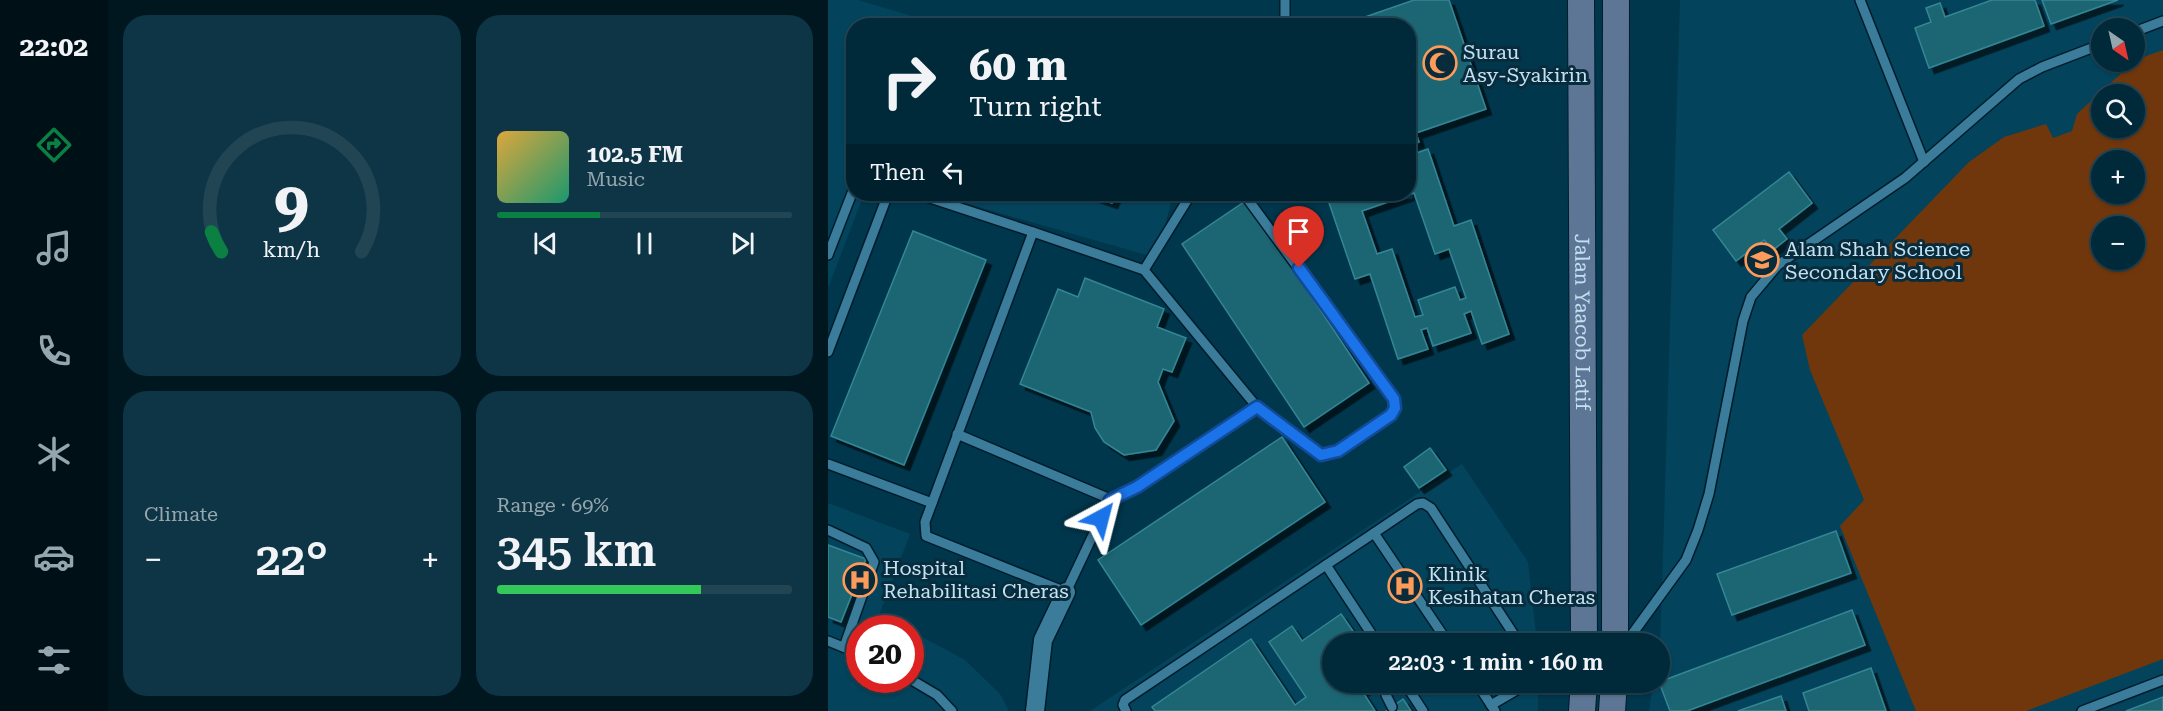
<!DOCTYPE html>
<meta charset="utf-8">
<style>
:root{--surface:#00293a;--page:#0e3545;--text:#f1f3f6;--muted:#95a6af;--line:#224554;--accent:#0b8043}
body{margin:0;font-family:"Roboto Serif",serif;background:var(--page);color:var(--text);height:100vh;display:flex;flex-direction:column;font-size:22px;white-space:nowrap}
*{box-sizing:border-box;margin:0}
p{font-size:20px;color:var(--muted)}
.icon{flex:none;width:33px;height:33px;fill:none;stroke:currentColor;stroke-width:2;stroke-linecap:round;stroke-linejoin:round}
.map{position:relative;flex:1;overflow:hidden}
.sheet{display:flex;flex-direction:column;gap:15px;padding:15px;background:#001720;width:720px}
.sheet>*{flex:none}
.hud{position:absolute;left:18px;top:18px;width:570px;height:183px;border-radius:24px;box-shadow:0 2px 4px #0004,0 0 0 2px var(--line);background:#00293a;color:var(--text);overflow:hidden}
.needle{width:39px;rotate:146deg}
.controls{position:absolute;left:1263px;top:18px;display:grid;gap:12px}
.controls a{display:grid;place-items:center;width:54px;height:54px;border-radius:50%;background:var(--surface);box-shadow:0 2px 4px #0004,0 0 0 2px var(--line);font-size:30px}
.speed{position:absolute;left:18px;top:615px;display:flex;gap:12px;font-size:30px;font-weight:700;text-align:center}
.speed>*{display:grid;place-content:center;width:78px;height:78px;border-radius:50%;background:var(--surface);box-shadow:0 2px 4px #0004,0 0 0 2px var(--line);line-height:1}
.speed .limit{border:9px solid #d22;background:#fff;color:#111}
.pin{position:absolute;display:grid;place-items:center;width:51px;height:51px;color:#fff;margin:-62px -26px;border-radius:50% 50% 50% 0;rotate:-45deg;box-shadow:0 0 6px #0007}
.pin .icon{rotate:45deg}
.me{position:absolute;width:66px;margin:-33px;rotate:38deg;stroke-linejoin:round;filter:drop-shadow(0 0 4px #0008)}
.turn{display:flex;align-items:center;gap:21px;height:126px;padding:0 24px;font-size:27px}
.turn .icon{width:78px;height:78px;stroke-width:2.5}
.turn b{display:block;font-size:42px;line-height:51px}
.then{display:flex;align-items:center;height:57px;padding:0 24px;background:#0003;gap:12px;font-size:22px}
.big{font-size:45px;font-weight:600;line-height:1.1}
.sheet .card{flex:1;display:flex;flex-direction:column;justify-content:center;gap:9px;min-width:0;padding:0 21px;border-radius:24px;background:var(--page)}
.sheet .dial{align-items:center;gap:0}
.dial svg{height:156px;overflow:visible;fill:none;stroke:var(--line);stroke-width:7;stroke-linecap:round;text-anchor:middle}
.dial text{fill:var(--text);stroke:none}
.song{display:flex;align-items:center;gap:18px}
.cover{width:72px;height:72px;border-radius:9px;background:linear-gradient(135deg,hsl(40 70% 55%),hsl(160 70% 35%))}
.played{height:6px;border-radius:3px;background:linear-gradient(90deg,var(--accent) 35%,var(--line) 35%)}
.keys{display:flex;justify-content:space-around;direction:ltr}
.heat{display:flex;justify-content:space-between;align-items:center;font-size:33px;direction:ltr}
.charge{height:9px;border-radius:4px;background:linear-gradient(90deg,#34c759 69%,var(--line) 0)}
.sheet .tiles{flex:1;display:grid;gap:15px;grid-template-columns:repeat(2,1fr)}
.trip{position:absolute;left:494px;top:633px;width:348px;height:60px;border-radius:30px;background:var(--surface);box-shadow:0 2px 4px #0004,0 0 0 2px var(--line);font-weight:600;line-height:60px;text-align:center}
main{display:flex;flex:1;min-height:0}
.tab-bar{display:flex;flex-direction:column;width:108px;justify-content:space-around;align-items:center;background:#001017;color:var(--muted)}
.tab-bar .icon{width:42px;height:42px}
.tab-bar .active{color:var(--accent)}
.tab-bar b{font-size:27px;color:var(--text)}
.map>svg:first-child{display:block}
</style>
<main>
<nav class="tab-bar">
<b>22:02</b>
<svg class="icon active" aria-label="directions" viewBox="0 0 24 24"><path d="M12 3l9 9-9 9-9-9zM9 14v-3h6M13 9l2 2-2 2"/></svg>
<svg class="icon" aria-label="music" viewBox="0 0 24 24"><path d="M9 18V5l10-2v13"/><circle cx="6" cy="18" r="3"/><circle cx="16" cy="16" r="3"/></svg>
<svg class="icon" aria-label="phone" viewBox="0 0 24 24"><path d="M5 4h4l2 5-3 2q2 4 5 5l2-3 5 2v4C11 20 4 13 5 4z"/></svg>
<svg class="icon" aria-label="climate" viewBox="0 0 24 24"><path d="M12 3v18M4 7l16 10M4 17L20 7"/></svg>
<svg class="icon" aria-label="car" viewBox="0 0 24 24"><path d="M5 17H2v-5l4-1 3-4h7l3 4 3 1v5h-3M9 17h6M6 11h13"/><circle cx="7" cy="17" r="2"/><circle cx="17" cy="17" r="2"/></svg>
<svg class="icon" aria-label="filters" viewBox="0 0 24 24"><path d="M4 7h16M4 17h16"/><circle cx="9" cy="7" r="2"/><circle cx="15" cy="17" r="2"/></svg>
</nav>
<section class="sheet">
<div class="tiles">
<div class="card dial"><svg viewBox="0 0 100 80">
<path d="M14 69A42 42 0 1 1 86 69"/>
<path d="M14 69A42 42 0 0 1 9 59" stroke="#0b8043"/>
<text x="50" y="56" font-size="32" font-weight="700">9</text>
<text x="50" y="72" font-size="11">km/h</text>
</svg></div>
<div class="card">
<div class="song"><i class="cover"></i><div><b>102.5 FM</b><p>Music</p></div></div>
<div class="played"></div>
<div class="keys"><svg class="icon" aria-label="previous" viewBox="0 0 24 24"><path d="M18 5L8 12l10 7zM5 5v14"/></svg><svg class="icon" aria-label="pause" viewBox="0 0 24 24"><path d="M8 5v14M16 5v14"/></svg><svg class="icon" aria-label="next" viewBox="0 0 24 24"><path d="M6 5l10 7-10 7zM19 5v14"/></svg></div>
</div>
<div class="card"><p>Climate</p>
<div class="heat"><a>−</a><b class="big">22°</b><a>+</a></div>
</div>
<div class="card"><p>Range · 69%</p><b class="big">345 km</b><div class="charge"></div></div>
</div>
</section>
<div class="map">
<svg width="1335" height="711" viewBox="0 0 1335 711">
<defs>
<filter id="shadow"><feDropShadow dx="5.5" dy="5.5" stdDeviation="0" flood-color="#0009"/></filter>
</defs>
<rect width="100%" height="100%" fill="#00374d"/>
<g fill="#04435c" fill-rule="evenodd">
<path d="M0 0H30L114 25 26 26V194H36L0 288Z"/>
<path d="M852 0H1335V711H821L825 683 831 682ZM1274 28H1306V62H1274ZM1274 94H1306V128H1274ZM1274 160H1306V194H1274ZM1274 226H1306V260H1274Z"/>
<path d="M105 194H345L329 258Z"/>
<path d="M634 464 700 562 709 643 504 644V682L710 683V711H262Z"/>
<path d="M0 503 82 534 47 626 54 628H32V680H82L83 635 94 637 137 660 172 694 181 711H0Z"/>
</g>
<path fill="#71370c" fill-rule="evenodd" d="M1335 50V659L1198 711H1088L1012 526 1036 500 982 370 974 335 1141 162 1176 137 1218 124 1225 138 1244 131 1249 114 1279 86 1310 59ZM1274 94H1306V128H1274ZM1274 160H1306V194H1274ZM1274 226H1306V260H1274Z"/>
<g fill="#1a6572" stroke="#358695" stroke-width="1.5" fill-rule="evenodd" filter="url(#shadow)">
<path d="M586 0H621L658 109 588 133 591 142 580 146V26H511Z"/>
<path d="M1164 0H1207L1216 26 1101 68 1087 28 1103 22 1098 8 1112 3 1117 17Z"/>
<path d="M1214 0H1290L1223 24Z"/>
<path d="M600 149 626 226 643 220 681 334 654 344 643 311 636 314 643 333 605 346 599 328 593 330 600 349 570 359 542 274 527 279 498 194H580V156ZM586 193 607 254 621 249 638 298 632 300 627 287 590 300 595 315 587 317 564 249 549 254 534 211Z"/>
<path d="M961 172 984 203 951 229 959 239 945 250 936 240 908 261 885 230Z"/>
<path d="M258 194H288L284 203Z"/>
<path d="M419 200 541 383 476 427 354 244Z"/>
<path d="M85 231 158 260 76 465 3 436Z"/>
<path d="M257 278 336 309 329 327 358 338 344 372 335 369 330 382 346 421 328 450 296 455 276 442 267 428 263 412 192 384 230 289 250 297Z"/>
<path d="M454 437 497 502 313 625 270 560Z"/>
<path d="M602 448 618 470 591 488 576 467Z"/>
<path d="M1008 531 1023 573 904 615 889 574Z"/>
<path d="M0 545 38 559 13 622 0 617Z"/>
<path d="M1024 610 1037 645 859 711H842L831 682Z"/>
<path d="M513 614 534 644H504V682H546L534 691 547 711H327L324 707 423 639 467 705 478 697 441 642 464 626 474 641Z"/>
<path d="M1043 668 1058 711H981L975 693Z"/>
<path d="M953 696 958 711H910Z"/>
<path d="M1335 697V711H1298Z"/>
<path d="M575 699 583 711H558L564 707Z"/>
</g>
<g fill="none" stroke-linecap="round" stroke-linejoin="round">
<defs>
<g id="lane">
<path d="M1032 0 1096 162"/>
<path d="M457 26V0"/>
<path d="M1306 32 1335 21"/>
<path d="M90 194 205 232"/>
<path d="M416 194 566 399 567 408 563 415 510 451 493 455 429 407 316 270 205 232 97 522 98 536 238 592 282 499 309 487 429 407"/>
<path d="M0 255 26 188"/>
<path d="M316 270 363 194"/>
<path d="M0 352 60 194"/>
<path d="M129 434 282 499"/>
<path d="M0 464 104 503"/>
<path d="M0 530 38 548 46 562 16 647"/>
<path d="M546 533 589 504 595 503 603 508 692 644"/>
<path d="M0 641 32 654"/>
<path d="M550 644 498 565 546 533 621 644"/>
<path d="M797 644 858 560 870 530 881 494 915 321 923 297 950 265 1077 178 1191 79 1214 67 1274 44"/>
<path d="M82 679 109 695 124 711"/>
<path d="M576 682 595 711"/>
<path d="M648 682 667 711"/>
<path d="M663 705 692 688 696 682"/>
<path d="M564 707 558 695 565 682"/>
<path d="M298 711 295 705 297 700 498 565"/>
<path d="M1254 711 1335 680"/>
</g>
<path id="street" d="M207 711 215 640 238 592"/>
<g id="secondary">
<path id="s1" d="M753 0 756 644"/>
<path d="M787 644 788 0"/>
<path d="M754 711 756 682"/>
<path d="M784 711 786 682"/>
</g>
</defs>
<use href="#lane" stroke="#001d2c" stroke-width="12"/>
<use href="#street" stroke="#001d2c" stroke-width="21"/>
<use href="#secondary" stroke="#001d2c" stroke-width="28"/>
<use href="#lane" stroke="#3c7c9b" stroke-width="9"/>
<use href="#street" stroke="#3c7c9b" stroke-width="18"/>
<use href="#secondary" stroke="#5e7695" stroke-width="26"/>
</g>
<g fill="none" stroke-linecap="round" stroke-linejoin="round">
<defs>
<path id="route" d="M273 518 282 500 309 487 429 407 493 455 510 451 563 415 567 408 566 399 471 268"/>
</defs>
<use href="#route" stroke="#114b97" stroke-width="15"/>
<use href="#route" stroke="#1a73e8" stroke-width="10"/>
</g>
<defs>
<symbol id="mosque-ring" viewBox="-11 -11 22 22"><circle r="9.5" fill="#092c3c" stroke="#ff9b5a" stroke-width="1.5"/><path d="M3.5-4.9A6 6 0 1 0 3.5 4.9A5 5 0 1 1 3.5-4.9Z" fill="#ff9b5a"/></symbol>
<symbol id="school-ring" viewBox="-11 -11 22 22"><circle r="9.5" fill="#092c3c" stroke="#ff9b5a" stroke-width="1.5"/><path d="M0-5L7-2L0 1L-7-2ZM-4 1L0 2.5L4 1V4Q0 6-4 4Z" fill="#ff9b5a"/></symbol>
<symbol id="hospital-ring" viewBox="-11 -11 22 22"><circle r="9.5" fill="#092c3c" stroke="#ff9b5a" stroke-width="1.5"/><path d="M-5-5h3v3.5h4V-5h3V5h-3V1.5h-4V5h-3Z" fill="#ff9b5a"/></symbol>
</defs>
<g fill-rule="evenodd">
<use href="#mosque-ring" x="593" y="44" width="38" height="38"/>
<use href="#school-ring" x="915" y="241" width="38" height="38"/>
<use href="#hospital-ring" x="13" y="561" width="38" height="38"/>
<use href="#hospital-ring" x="558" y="567" width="38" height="38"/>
</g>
<g text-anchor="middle" stroke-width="6" stroke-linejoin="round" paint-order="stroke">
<g font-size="20" fill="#c2e1f2" stroke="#092c3c" text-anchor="start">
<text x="635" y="59">Surau<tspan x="635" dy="23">Asy-Syakirin</tspan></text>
<text x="957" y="256">Alam Shah Science<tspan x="957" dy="23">Secondary School</tspan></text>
<text x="55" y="575">Hospital<tspan x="55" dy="23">Rehabilitasi Cheras</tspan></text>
<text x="600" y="581">Klinik<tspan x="600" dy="23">Kesihatan Cheras</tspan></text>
</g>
<g font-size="20" fill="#c2e1f2" stroke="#092c3c">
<text dy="7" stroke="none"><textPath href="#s1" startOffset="322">Jalan Yaacob Latif</textPath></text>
</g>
</g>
</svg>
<div class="controls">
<a><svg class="needle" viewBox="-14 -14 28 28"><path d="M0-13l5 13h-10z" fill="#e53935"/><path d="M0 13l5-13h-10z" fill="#95a6af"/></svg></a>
<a><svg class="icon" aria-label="search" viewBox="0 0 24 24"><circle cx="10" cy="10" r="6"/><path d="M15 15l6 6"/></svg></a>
<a>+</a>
<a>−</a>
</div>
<div class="speed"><div class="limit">20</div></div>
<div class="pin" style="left:471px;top:268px;background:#d93025"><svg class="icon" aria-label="arrive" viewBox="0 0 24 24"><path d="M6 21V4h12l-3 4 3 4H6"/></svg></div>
<svg class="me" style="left:273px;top:518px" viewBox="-20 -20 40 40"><path d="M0-17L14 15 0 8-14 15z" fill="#1a73e8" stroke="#fff" stroke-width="4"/></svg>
<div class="trip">22:03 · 1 min · 160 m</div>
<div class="hud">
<div class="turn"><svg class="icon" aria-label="right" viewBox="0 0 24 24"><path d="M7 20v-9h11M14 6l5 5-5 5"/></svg><div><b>60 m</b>Turn right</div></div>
<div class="then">Then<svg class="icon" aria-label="left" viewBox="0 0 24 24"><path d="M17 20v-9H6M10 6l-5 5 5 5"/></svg></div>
</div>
</div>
</main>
